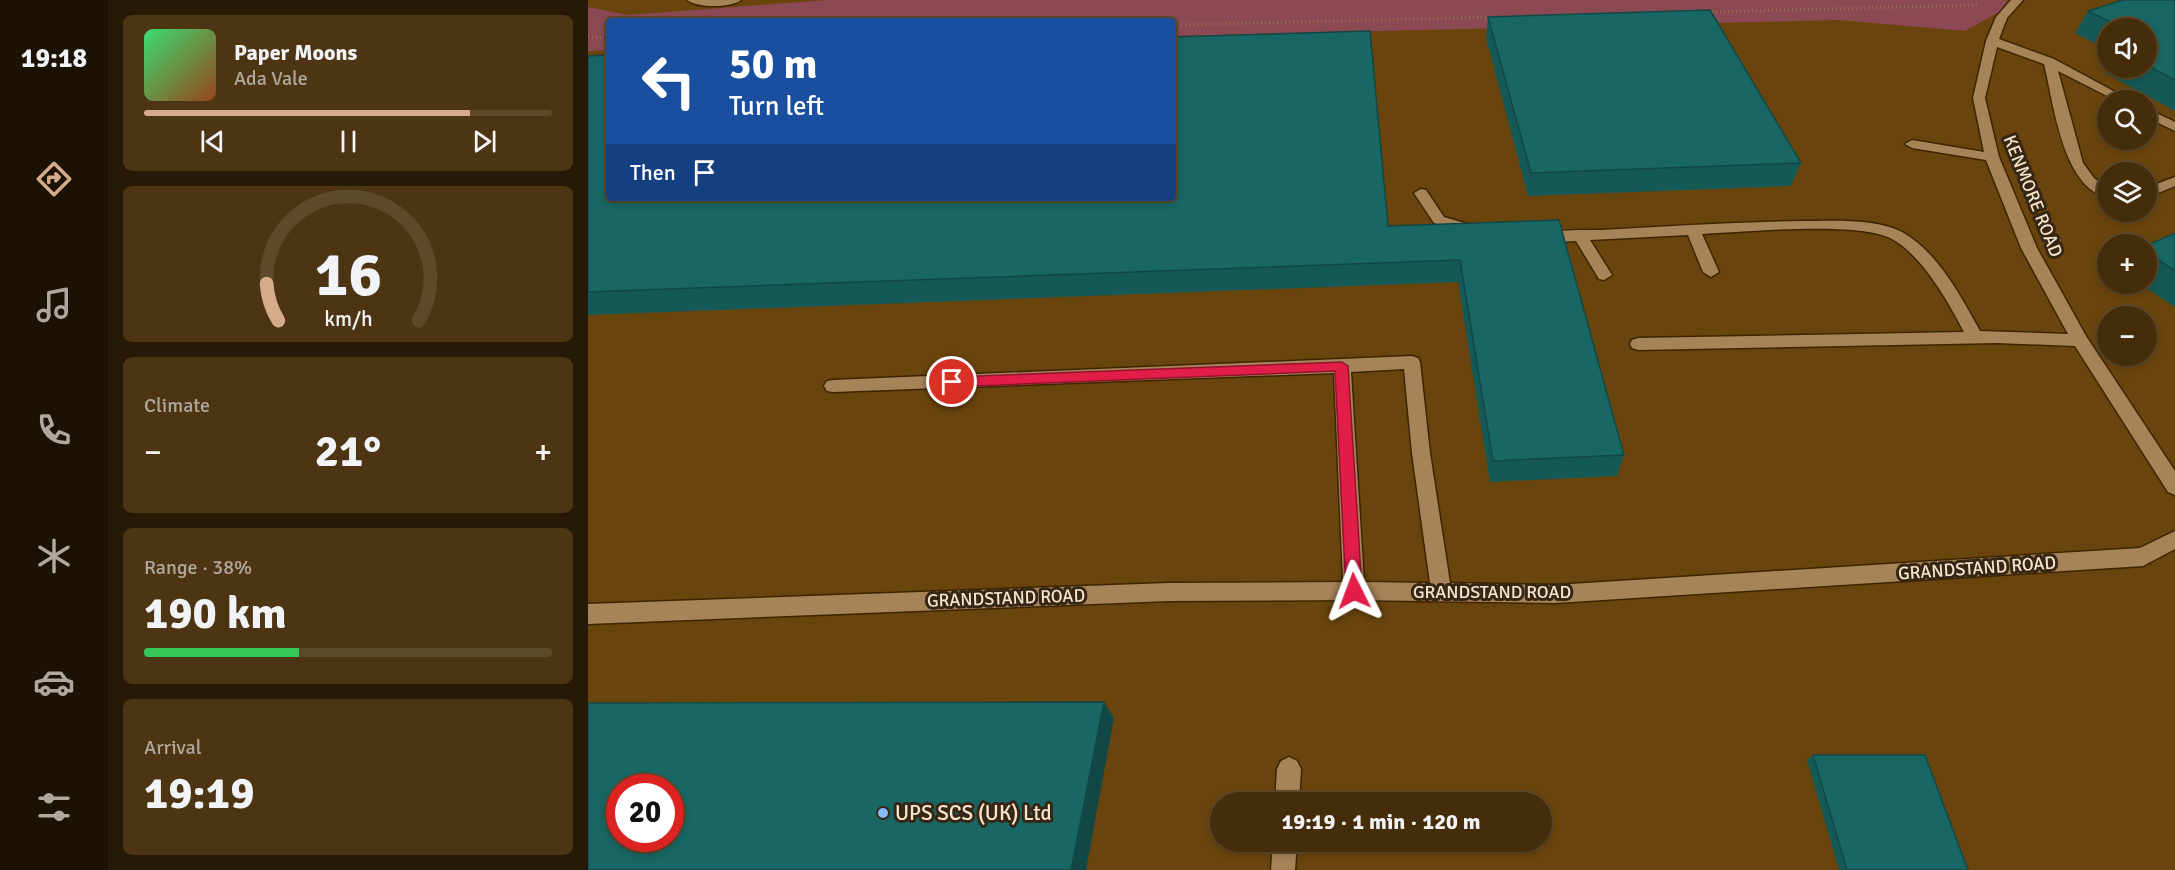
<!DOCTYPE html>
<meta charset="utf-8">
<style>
:root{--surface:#462d0a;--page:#4d3513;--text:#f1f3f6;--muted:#b0a89c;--line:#5e492b;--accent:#d6ab8b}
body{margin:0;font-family:Signika,sans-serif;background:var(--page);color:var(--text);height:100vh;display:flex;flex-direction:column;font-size:22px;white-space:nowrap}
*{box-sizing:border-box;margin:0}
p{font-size:20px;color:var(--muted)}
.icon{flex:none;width:33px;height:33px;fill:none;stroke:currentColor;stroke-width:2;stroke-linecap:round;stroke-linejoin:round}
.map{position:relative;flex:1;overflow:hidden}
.drawer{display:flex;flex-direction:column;gap:15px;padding:15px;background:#261906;width:480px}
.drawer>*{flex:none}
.guide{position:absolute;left:18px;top:18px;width:570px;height:183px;border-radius:6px;box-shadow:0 3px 9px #0003,0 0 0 2px var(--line);background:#1a4fa0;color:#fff;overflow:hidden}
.tools{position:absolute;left:1509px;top:18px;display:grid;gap:12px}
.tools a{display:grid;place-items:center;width:60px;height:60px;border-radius:50%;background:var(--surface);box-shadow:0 3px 9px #0003,0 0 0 2px var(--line);font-size:30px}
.speed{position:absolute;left:18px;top:774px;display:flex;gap:12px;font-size:30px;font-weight:700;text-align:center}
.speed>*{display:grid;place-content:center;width:78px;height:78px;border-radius:50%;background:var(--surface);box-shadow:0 3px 9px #0003,0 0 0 2px var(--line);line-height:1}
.speed .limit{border:9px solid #d22;background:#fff;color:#111}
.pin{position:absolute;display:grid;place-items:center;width:51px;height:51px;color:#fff;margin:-26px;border:3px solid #fff;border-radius:50%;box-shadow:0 2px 6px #0007}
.me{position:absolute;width:66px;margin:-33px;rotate:357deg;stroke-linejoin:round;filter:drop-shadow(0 0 4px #0008)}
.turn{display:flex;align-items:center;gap:21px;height:126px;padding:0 24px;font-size:27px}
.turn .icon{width:78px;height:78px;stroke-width:2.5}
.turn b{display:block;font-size:42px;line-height:51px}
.then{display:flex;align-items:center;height:57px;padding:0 24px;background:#0003;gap:12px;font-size:22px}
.big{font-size:45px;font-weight:700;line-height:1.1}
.drawer .card{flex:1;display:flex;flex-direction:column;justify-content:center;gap:9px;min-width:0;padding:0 21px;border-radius:9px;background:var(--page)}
.drawer .dial{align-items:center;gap:0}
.dial svg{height:156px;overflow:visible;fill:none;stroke:var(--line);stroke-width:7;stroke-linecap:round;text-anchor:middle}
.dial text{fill:var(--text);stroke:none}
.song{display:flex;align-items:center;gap:18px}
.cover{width:72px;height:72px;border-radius:9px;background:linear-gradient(135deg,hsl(140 70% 55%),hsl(20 70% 35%))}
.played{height:6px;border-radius:3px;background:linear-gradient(90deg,var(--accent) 80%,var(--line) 80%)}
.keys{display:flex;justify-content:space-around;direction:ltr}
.heat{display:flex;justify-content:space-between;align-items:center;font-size:33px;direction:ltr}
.charge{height:9px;border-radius:4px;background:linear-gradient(90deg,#34c759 38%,var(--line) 0)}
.trip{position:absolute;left:622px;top:792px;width:342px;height:60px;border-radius:30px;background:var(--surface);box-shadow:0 3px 9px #0003,0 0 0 2px var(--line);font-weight:700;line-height:60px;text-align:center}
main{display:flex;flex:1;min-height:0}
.tab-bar{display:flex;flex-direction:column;width:108px;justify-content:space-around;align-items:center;background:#1c1204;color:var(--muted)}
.tab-bar .icon{width:42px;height:42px}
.tab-bar .on{color:var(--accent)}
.tab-bar b{font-size:27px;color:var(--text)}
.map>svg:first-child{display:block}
</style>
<main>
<nav class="tab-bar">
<b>19:18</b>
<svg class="icon on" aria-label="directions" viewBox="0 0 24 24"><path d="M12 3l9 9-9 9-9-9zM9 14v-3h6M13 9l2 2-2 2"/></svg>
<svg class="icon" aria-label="music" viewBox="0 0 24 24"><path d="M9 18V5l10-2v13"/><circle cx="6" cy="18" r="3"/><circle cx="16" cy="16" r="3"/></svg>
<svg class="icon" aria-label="phone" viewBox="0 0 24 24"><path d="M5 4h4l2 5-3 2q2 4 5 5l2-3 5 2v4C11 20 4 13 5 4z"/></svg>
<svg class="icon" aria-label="climate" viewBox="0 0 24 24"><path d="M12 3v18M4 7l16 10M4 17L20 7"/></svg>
<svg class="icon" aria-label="car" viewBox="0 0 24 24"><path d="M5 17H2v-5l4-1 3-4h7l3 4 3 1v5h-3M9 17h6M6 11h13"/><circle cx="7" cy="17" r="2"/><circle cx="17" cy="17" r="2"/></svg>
<svg class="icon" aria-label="filters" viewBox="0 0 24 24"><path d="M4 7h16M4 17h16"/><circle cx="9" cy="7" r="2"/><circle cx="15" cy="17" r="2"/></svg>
</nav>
<section class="drawer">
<div class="card">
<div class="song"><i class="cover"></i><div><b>Paper Moons</b><p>Ada Vale</p></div></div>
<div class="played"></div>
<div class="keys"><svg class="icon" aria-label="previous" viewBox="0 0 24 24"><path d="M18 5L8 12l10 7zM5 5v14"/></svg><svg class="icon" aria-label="pause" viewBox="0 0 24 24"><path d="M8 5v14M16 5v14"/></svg><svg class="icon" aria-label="next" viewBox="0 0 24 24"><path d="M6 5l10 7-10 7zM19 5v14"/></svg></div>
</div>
<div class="card dial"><svg viewBox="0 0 100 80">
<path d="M14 69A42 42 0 1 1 86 69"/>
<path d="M14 69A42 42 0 0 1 8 50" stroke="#d6ab8b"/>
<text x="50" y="56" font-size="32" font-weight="700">16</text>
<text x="50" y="72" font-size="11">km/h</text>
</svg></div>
<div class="card"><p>Climate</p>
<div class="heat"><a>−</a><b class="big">21°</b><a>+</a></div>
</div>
<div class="card"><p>Range · 38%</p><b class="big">190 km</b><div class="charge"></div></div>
<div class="card"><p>Arrival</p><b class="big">19:19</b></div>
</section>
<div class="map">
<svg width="1587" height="870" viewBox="0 0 1587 870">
<rect width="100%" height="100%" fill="#5d3c0e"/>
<path fill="#6a440d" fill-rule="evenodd" d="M0 0H1587V870H0ZM21 21H585V198H21ZM1520 28H1558V68H1520ZM1520 100H1558V140H1520ZM1520 172H1558V212H1520ZM1520 244H1558V284H1520ZM1520 316H1558V356H1520ZM32 788H82V838H32ZM633 802H954V842H633Z"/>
<path fill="#8b4953" d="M239 0H1416L1425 4 1377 31 1251 20 585 36V21H21V50L0 51V7L40 15Z"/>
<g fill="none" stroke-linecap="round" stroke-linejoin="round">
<defs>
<g id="minor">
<path d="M99 0H153C142 8 110 8 99 0Z"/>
<path d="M1423 0H1435L1419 18 1411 39 1466 59 1542 100H1527L1470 71 1495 163 1506 178 1520 189V198C1474 187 1466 104 1456 64L1409 47 1397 98 1411 157 1449 248 1498 336 1587 471V495L1580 492 1487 346 1409 343 1050 350 1044 348 1042 344 1044 340 1050 338 1376 332C1361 303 1333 253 1302 238 1267 221 1157 232 1114 234L1131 272 1123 277 1115 272 1100 235 1002 240 1024 275 1016 280 1011 279 988 241 950 243 943 238C949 229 1000 230 1013 230 1080 226 1147 222 1215 221 1243 221 1288 218 1314 232 1350 252 1373 297 1392 331L1480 334 1433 248 1398 160 1324 148 1317 144 1324 140 1396 152 1385 98 1398 41 1408 17Z"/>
<path d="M1558 108 1587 122V131L1558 117Z"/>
<path d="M1587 177V186L1558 198V188Z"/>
<path d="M833 189 838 190 856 217 893 228 895 231 893 234 888 236 846 223 826 193Z"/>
<path d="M824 356 830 358 832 362 842 453 862 583 967 585 1552 548 1587 531V549L1555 566 967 603 766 600 581 601 0 624V604L581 583 755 582 746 373 245 392 239 391 236 386 239 381 245 380ZM816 369 824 453 842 583 776 582 763 372Z"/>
<path d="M701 757 709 761 713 769 711 802H687L689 769 693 761Z"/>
<path d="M685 842H709L707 870H683Z"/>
</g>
</defs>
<use href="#minor" stroke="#3d2502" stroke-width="3"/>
<g stroke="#91754e" stroke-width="3" stroke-dasharray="1 3" stroke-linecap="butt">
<path d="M1120 12 1391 5"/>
<path d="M585 25 905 17"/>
<path d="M0 37 21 38"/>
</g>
<use href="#minor" fill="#a78358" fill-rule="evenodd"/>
</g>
<g fill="#155956">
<path d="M1587 0V111L1517 73 1521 68H1558V28H1520V50L1487 33 1500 11Z"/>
<path d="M900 17 1213 163 1203 186 940 196 898 38Z"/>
<path d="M0 56 800 226 971 220 1036 455 1029 476 902 482 870 282 0 315Z"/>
<path d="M1587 233V307L1552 284H1558V246Z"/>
<path d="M1225 755 1380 870H1251L1219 760Z"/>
</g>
<path fill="#114846" d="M516 702 526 718 498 870H483Z"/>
<g fill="#186764" stroke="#114846" stroke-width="1.5" fill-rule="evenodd">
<path d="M1535 0H1587V80L1558 65V42L1561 41 1558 40V28H1535L1500 11Z"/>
<path d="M1122 10 1213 163 943 173 900 17Z"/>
<path d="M782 31 800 226 971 220 1036 455 905 461 872 260 0 292V56L21 55V198H585V37Z"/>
<path d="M1587 233V271L1558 252V246Z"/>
<path d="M516 702 483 870H0V703ZM32 788H82V838H32Z"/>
<path d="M1225 755H1337L1380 870H1259Z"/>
</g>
<path fill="#e11d48" stroke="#92132f" stroke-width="1.5" d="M754 362 760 366 774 591 772 596 766 598 761 596 758 591 747 371 364 387 358 382 364 377Z"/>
<circle fill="#82bcfa" stroke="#362715" stroke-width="2" cx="295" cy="813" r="6"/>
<g text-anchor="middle" stroke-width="6" stroke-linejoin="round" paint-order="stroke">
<g font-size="18" fill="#f9e5ce" stroke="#362715">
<text transform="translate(1445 196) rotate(68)" y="6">KENMORE ROAD</text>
<text transform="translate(1389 568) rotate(-4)" y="6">GRANDSTAND ROAD</text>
<text x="904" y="598">GRANDSTAND ROAD</text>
<text transform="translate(418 598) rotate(-2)" y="6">GRANDSTAND ROAD</text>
</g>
<g font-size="21" fill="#f9e5ce" stroke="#362715" text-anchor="start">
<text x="307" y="820">UPS SCS (UK) Ltd</text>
</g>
</g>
</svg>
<div class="tools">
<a><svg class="icon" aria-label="sound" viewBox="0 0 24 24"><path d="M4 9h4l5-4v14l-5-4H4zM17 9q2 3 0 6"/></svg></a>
<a><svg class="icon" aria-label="search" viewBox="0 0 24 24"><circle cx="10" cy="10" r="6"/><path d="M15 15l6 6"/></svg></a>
<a><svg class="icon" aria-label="layers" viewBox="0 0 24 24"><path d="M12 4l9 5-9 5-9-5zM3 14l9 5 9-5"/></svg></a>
<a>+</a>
<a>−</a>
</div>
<div class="speed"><div class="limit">20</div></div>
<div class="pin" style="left:364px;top:382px;background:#d93025"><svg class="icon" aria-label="arrive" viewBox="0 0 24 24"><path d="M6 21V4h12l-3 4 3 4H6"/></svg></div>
<svg class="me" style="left:766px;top:591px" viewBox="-20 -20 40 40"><path d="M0-17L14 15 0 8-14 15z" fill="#e11d48" stroke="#fff" stroke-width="4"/></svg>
<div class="trip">19:19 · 1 min · 120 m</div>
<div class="guide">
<div class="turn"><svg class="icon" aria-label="left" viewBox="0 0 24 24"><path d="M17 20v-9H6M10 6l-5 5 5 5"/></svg><div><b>50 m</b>Turn left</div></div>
<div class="then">Then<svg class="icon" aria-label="arrive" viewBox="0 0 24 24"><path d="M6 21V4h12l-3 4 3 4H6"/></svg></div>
</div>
</div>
</main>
